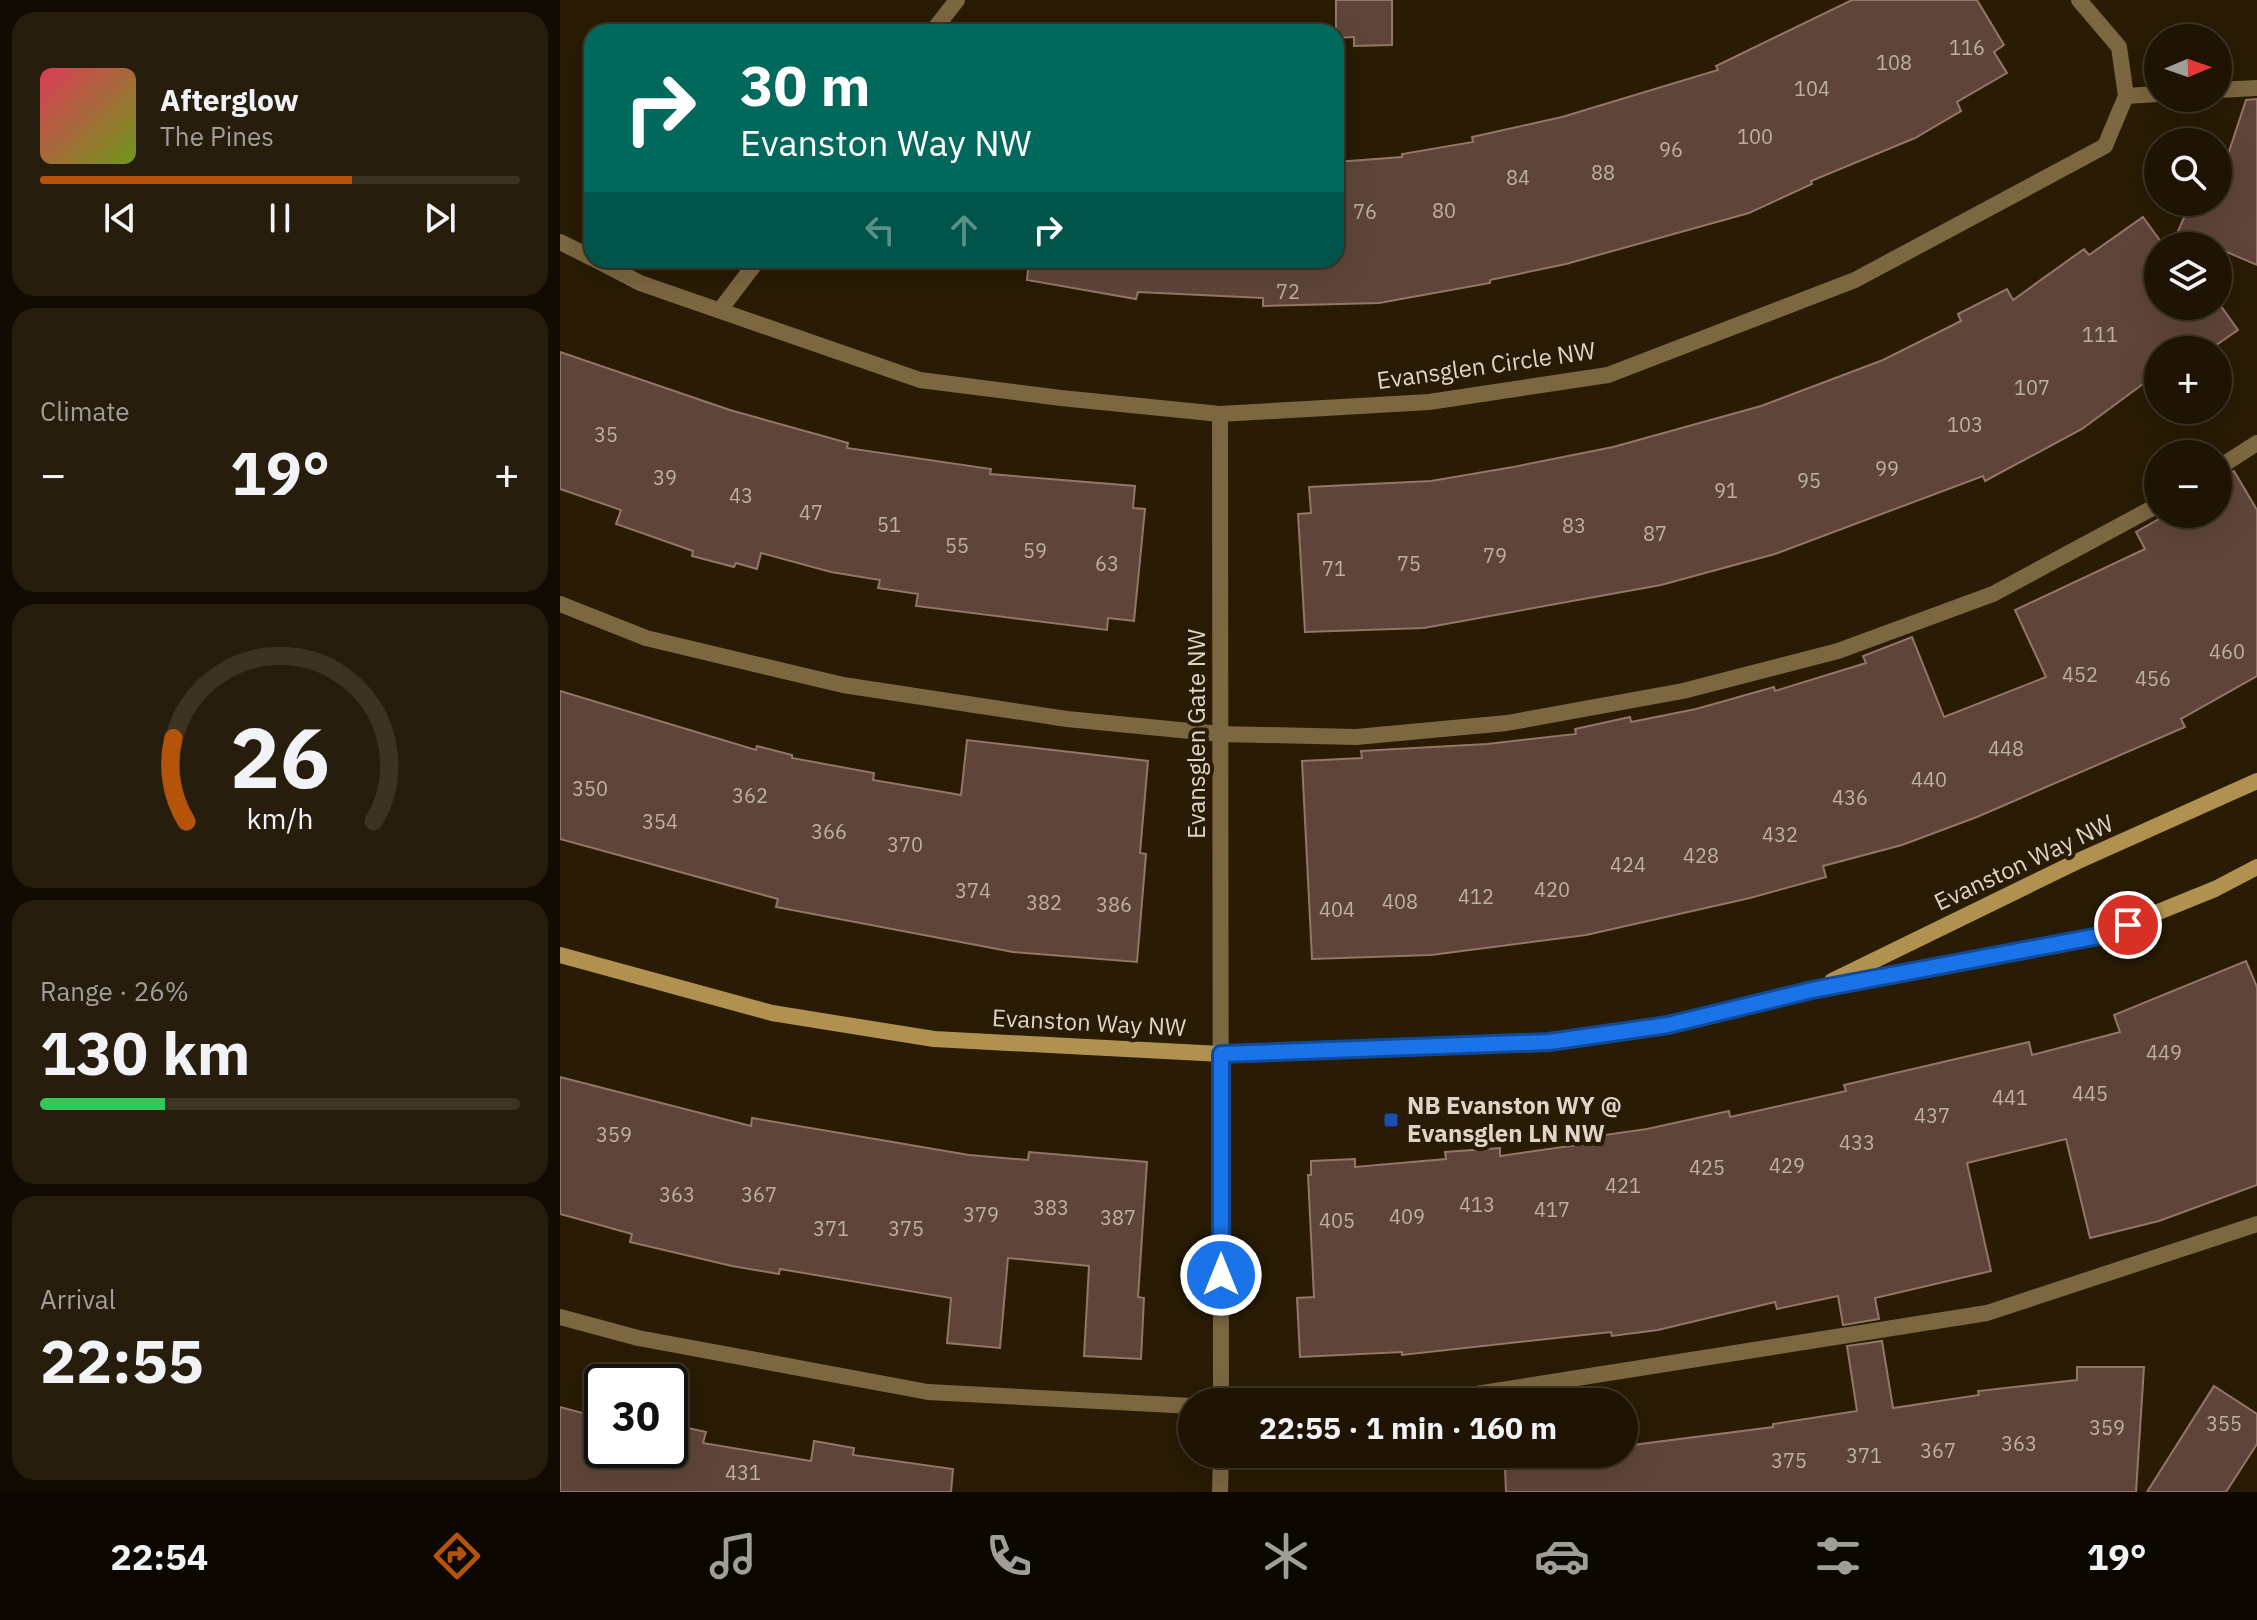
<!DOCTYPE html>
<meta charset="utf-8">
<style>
:root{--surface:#1f1403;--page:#271d0d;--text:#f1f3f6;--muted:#a19e9a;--line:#3c3325;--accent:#b45309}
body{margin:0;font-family:"IBM Plex Sans",sans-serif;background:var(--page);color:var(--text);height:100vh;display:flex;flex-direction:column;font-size:30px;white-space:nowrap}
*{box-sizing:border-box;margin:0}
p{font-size:26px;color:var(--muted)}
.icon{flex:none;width:44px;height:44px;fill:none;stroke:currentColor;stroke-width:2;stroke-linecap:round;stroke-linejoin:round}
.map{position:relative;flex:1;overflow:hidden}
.drawer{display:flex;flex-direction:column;gap:12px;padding:12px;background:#110b02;width:560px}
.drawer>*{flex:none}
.hud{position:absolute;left:24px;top:24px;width:760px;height:244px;border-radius:24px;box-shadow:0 8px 32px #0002,0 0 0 2px var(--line);background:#00695c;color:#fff;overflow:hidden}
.needle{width:52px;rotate:88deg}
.controls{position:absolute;left:1584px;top:24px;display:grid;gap:16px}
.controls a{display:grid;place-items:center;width:88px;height:88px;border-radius:50%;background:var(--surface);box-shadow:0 8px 32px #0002,0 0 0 2px var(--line);font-size:40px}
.speed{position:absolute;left:24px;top:1364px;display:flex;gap:16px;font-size:40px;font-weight:700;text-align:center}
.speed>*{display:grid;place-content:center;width:104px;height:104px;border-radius:50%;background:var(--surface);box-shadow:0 8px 32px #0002,0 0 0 2px var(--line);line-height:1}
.speed .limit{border:4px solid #111;border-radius:12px;background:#fff;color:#111}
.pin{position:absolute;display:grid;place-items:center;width:68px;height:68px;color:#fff;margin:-34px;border:4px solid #fff;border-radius:50%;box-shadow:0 2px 8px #0007}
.me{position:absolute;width:88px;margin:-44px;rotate:0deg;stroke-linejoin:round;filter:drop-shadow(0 0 6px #0008)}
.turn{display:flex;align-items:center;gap:28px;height:168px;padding:0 24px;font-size:36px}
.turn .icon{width:104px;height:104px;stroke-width:2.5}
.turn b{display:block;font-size:56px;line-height:68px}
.lanes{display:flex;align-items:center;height:76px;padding:0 24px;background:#0003;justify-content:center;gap:40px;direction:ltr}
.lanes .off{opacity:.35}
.big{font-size:60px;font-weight:700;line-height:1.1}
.drawer .widget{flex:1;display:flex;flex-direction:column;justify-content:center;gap:12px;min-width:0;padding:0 28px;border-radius:24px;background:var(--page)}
.drawer .dial{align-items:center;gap:0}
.dial svg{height:208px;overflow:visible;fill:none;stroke:var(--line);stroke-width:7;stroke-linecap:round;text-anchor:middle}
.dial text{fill:var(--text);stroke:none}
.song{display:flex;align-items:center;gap:24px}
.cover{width:96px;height:96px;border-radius:12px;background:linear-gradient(135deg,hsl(350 70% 55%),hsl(80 70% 35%))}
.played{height:8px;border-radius:4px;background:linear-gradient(90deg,var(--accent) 65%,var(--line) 65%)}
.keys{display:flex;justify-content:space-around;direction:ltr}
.heat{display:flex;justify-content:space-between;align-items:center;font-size:44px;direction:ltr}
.charge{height:12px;border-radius:6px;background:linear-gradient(90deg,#34c759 26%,var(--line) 0)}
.trip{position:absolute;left:618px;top:1388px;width:460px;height:80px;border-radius:40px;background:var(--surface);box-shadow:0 8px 32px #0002,0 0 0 2px var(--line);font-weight:700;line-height:80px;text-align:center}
.dock{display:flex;height:128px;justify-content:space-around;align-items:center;background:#0c0801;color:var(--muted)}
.dock .icon{width:56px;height:56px}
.dock .active{color:var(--accent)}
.dock b{font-size:36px;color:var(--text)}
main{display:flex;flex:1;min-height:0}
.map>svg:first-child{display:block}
</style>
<main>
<section class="drawer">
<div class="widget">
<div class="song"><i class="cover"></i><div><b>Afterglow</b><p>The Pines</p></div></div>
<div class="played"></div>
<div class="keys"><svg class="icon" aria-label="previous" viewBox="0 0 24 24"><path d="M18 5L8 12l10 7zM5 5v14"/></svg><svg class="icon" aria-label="pause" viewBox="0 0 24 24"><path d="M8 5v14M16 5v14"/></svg><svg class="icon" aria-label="next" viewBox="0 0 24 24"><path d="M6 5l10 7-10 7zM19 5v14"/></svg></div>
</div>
<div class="widget"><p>Climate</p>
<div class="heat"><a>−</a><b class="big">19°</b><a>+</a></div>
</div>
<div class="widget dial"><svg viewBox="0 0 100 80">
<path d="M14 69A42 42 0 1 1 86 69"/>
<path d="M14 69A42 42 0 0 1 9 37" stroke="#b45309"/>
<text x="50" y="56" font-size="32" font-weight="700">26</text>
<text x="50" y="72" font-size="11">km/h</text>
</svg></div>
<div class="widget"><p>Range · 26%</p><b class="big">130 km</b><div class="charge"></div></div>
<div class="widget"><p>Arrival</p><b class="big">22:55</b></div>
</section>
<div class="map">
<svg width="1697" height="1492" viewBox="0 0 1697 1492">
<rect width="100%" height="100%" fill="#291b04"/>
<g fill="#5f4539" stroke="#947669" stroke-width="2">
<path d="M776 0H832V45L794 46V37L776 38Z"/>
<path d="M1292 0H1417L1444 45 1434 52 1447 73 1397 102 1401 111 1355 138 1251 181 1252 184 1189 213 1006 264 930 280V283L819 303 703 306V298L578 292 576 299 467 280 469 260H776V162L842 157V154L913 142 912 137 1002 117 1158 70 1156 66Z"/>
<path d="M1697 99V265L1618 231 1631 202H1658V185L1686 100Z"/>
<path d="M1583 217 1604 246H1598V306H1658V302L1678 330 1649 350H1598V373L1522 429 1425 481 1423 476 1215 554 1101 585 864 628 745 632 738 514 751 513 749 487 871 481 953 467 1053 447 1201 406 1323 360 1401 321 1398 314 1447 289 1453 300 1524 249 1529 255Z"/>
<path d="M0 352 170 410 288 443 287 448 431 469 430 474 575 486 573 508 585 509 574 621 548 618 547 630 356 606 358 594 318 588 320 580 271 572 201 553 197 569 176 563 174 567 132 556 133 551 56 524 61 510 0 489Z"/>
<path d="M1674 471 1697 510V676L1621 719 1625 727 1417 817 1342 845 1263 866 1266 877 1190 898 1026 935 871 955 752 959 742 761 802 758 801 751 927 744 1016 734 1015 729 1070 717 1071 722 1136 709 1214 687 1215 691 1306 663 1303 656 1352 637 1384 717 1486 677 1455 610 1585 549 1576 532 1608 514H1658V479Z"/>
<path d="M0 691 196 750 197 746 232 755V758L314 773 313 780 401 795 407 740 588 761 580 853 586 854 577 962 453 952 216 907 218 899 0 839Z"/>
<path d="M1686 961 1697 987V1185L1599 1221 1530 1238 1506 1139 1407 1163 1431 1271 1315 1298 1319 1319 1283 1325 1278 1296 1217 1309 1215 1302 1098 1330 1052 1336 1051 1332 842 1355V1352L740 1357 737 1298 754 1297 748 1175H751V1161L795 1159V1167L886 1159 885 1152 940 1148V1156L1024 1144 1023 1138 1087 1129 1169 1111 1170 1117 1286 1091 1284 1085 1469 1042 1472 1055 1560 1032 1554 1015Z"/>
<path d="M0 1077 191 1126 192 1118 409 1155 468 1160 469 1152 587 1162 578 1297 584 1298 581 1359 524 1356 529 1266 448 1258 440 1348 387 1343 391 1298 220 1269 219 1274 172 1266 70 1242 72 1234 0 1214Z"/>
<path d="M1322 1341 1333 1408 1419 1395 1418 1391 1517 1380V1367H1584L1576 1492H946L945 1469 1040 1454H1064L1065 1446 1213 1427V1424L1297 1411 1287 1346Z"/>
<path d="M1654 1386 1697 1414V1444L1666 1492H1587Z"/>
<path d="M0 1407 41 1418 42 1414V1450H110V1424L146 1432 143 1443 251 1461 254 1441 294 1448 293 1455 393 1469 391 1492H0Z"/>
</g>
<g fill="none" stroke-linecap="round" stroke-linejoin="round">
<g stroke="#7b6740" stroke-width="16">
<path d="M1658 90 1697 88"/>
<path d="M1566 96 1598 94"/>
<path d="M1658 468 1697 443"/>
<path d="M0 604 86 638 283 685 507 719 661 734 796 737 947 723 1123 691 1278 651 1433 594 1598 505"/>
<path d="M0 1317 78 1338 368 1392 632 1406"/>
<path d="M770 1402 910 1395 1427 1313 1697 1224"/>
</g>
<g stroke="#7b6740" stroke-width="16">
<path d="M372 32 397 0"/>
<path d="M0 242 32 258"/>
<path d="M36 260 80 283 360 380 501 398 660 414 869 402 1048 375 1295 280 1545 146 1566 96 1559 47 1519 0"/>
<path d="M160 310 198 260"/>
<path d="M660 414 661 1402"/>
<path d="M660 1492 661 1454"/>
</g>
<g stroke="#b1914f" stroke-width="16">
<path d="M0 955 212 1013 374 1039 661 1054 989 1042 1108 1025 1252 990 1539 936 1655 889 1697 867"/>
<path d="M1272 981 1516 862 1697 781"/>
</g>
</g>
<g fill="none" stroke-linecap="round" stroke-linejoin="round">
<defs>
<path id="route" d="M661 1275V1054L989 1042 1108 1025 1252 990 1539 936 1568 925"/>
</defs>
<use href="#route" stroke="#114b97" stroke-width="20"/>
<use href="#route" stroke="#1a73e8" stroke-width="14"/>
</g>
<rect fill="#1a4fb4" stroke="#291b04" stroke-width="3" x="823" y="1112" width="16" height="16" rx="4"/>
<g text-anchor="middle" stroke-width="8" stroke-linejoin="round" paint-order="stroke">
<g font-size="20" fill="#beb0a4">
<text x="1407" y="55">116</text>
<text x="1334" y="70">108</text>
<text x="1252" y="96">104</text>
<text x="1195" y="144">100</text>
<text x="1111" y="157">96</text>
<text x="1043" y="180">88</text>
<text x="958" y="185">84</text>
<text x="884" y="218">80</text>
<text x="805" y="219">76</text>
<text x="728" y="299">72</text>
<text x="1540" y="342">111</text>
<text x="1472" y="395">107</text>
<text x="1405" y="432">103</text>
<text x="46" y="442">35</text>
<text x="1327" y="476">99</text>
<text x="105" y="485">39</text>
<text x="1249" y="488">95</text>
<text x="1166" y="498">91</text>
<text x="181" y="503">43</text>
<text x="251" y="520">47</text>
<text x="329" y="532">51</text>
<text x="1014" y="533">83</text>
<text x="1095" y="541">87</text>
<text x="397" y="553">55</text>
<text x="475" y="558">59</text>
<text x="935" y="563">79</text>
<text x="547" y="571">63</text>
<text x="849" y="571">75</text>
<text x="774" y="576">71</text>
<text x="1667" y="659">460</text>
<text x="1520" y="682">452</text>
<text x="1593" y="686">456</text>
<text x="1446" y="756">448</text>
<text x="1369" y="787">440</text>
<text x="30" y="796">350</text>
<text x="190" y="803">362</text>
<text x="1290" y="805">436</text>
<text x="100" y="829">354</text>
<text x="269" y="839">366</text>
<text x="1220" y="842">432</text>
<text x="345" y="852">370</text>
<text x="1141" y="863">428</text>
<text x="1068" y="872">424</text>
<text x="992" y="897">420</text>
<text x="413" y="898">374</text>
<text x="916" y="904">412</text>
<text x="840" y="909">408</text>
<text x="484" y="910">382</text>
<text x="554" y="912">386</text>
<text x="777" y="917">404</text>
<text x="1604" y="1060">449</text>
<text x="1530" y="1101">445</text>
<text x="1450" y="1105">441</text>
<text x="1372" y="1123">437</text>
<text x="54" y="1142">359</text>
<text x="1297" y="1150">433</text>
<text x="1227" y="1173">429</text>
<text x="1147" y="1175">425</text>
<text x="1063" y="1193">421</text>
<text x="117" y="1202">363</text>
<text x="199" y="1202">367</text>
<text x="917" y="1212">413</text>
<text x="491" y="1215">383</text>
<text x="992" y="1217">417</text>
<text x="421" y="1222">379</text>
<text x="847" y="1224">409</text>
<text x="558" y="1225">387</text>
<text x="777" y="1228">405</text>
<text x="271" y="1236">371</text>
<text x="346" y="1236">375</text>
<text x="1664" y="1431">355</text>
<text x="1547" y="1435">359</text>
<text x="1459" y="1451">363</text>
<text x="1378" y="1458">367</text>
<text x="1304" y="1463">371</text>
<text x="1229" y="1468">375</text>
<text x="183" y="1480">431</text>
</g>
<g font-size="24" fill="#ded4c7" stroke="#291b04">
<text transform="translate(926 366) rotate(-8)" y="8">Evansglen Circle NW</text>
<text transform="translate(637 734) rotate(-90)" y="8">Evansglen Gate NW</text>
<text transform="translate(1464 863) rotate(-25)" y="8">Evanston Way NW</text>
<text transform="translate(529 1023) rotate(3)" y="8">Evanston Way NW</text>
</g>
<g font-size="24" font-weight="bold" fill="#ded4c7" stroke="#291b04" text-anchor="start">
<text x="847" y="1114">NB Evanston WY @<tspan x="847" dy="28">Evansglen LN NW</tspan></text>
</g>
</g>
</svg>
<div class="controls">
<a><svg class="needle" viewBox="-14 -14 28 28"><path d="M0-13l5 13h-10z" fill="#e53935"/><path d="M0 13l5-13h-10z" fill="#a19e9a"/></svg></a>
<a><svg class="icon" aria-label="search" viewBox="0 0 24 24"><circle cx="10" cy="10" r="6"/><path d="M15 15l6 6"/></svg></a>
<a><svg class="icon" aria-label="layers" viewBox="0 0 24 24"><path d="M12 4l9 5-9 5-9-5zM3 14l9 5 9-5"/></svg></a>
<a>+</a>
<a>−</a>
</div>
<div class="speed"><div class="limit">30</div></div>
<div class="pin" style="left:1568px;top:925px;background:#d93025"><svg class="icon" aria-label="arrive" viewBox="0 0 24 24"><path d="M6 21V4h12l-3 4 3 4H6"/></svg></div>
<svg class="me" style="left:661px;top:1275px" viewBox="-20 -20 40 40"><circle r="17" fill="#1a73e8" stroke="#fff" stroke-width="3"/><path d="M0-11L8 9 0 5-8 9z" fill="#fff"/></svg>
<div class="trip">22:55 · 1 min · 160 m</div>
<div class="hud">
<div class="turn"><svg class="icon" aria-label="right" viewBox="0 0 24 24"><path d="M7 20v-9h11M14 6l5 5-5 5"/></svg><div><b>30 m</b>Evanston Way NW</div></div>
<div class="lanes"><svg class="icon off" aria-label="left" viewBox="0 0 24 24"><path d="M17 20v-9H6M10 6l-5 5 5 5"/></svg><svg class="icon off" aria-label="ahead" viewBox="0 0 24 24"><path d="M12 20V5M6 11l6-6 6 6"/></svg><svg class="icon" aria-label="right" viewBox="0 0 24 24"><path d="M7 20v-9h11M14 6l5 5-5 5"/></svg></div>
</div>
</div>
</main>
<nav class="dock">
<b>22:54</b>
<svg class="icon active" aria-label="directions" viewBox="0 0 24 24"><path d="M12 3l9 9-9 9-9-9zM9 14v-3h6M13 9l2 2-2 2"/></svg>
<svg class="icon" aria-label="music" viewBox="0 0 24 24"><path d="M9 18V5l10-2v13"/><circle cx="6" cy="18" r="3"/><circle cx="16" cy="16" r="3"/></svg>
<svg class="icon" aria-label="phone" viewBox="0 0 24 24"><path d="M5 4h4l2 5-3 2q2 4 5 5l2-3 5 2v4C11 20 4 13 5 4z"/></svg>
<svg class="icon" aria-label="climate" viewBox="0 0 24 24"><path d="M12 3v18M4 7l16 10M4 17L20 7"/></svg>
<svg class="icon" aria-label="car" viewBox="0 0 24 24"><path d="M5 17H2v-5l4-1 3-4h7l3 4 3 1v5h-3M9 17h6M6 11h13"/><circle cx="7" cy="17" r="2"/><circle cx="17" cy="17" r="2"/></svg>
<svg class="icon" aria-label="filters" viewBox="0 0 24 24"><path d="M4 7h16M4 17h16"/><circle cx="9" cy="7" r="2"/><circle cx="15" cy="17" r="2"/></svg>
<b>19°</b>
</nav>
